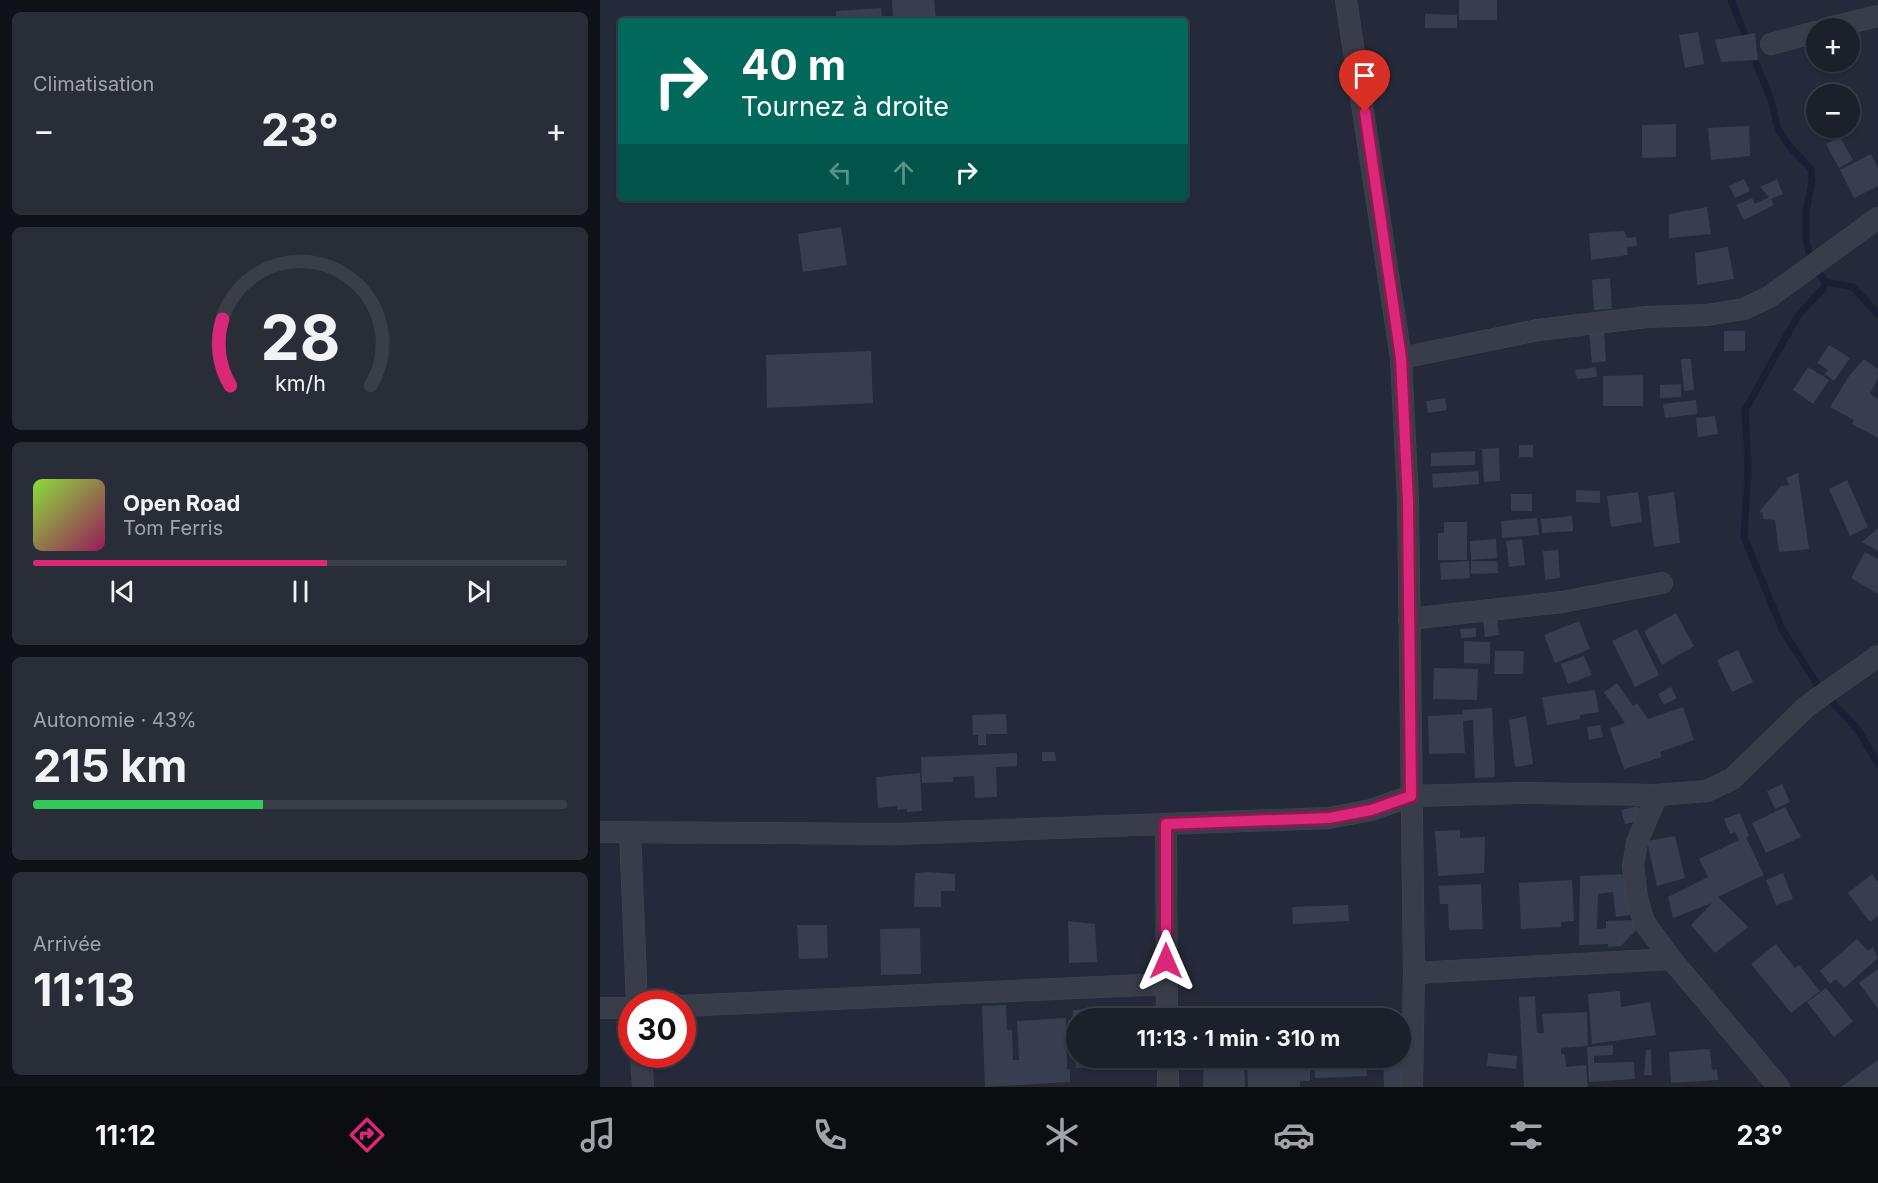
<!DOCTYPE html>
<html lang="fr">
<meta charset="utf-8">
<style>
:root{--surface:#1b202b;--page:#282d37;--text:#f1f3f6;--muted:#a0a3a9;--line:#393e47;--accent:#db2777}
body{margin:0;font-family:Inter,sans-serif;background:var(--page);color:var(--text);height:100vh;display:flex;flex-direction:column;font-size:22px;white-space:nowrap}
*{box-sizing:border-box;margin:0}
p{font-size:20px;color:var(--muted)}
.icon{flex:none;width:33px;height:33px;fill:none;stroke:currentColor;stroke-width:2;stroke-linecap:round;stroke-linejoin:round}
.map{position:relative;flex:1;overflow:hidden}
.panel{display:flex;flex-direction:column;gap:12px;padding:12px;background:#0f1218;width:600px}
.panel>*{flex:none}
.guide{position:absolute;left:18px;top:18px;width:570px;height:183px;border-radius:6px;box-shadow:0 2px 4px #0004,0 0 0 2px var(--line);background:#00695c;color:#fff;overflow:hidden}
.controls{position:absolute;left:1206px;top:18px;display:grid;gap:12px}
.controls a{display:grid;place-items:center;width:54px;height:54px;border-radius:50%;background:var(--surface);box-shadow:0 2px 4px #0004,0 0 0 2px var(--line);font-size:30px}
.speed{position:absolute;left:18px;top:990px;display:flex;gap:12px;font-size:30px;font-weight:700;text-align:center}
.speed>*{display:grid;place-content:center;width:78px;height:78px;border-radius:50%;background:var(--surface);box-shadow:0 2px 4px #0004,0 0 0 2px var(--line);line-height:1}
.speed .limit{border:9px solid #d22;background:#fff;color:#111}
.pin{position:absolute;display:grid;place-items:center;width:51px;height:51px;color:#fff;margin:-62px -26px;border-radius:50% 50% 50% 0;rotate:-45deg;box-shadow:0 0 6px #0007}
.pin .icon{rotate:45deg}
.me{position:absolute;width:66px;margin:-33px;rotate:0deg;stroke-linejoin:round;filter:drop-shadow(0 0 4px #0008)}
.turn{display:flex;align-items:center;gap:21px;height:126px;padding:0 24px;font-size:27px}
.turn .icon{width:78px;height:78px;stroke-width:2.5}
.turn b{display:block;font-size:42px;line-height:51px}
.lanes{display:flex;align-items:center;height:57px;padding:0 24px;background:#0003;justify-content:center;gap:30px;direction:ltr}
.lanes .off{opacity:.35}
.big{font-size:45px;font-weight:700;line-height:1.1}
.panel .widget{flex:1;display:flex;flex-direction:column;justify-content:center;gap:9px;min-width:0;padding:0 21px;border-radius:9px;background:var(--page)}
.panel .dial{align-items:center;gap:0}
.dial svg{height:156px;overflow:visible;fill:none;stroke:var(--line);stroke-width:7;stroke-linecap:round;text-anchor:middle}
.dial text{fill:var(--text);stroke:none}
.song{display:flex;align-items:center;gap:18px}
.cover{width:72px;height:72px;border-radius:9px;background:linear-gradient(135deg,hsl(90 70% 55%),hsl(330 70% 35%))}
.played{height:6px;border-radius:3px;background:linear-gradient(90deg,var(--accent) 55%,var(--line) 55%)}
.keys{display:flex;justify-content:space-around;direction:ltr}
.heat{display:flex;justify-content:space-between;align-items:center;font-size:33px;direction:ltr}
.charge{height:9px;border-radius:4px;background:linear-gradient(90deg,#34c759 43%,var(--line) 0)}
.trip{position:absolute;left:466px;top:1008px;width:345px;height:60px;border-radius:30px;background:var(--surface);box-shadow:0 2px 4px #0004,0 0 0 2px var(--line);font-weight:700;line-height:60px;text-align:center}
.tabs{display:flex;height:96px;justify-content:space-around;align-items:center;background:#0b0d11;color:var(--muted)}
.tabs .icon{width:42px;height:42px}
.tabs .current{color:var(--accent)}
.tabs b{font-size:27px;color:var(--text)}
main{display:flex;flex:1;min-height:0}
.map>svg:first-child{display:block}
</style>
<main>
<section class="panel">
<div class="widget"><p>Climatisation</p>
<div class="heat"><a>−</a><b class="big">23°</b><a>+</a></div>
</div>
<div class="widget dial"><svg viewBox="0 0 100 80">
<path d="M14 69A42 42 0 1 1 86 69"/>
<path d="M14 69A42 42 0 0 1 10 35" stroke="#db2777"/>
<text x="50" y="56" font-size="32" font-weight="700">28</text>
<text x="50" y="72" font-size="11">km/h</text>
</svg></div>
<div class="widget">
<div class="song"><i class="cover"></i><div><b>Open Road</b><p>Tom Ferris</p></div></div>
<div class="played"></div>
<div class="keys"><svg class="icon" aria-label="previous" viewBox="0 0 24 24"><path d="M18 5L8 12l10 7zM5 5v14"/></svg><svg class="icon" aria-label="pause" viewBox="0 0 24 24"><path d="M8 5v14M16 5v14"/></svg><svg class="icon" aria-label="next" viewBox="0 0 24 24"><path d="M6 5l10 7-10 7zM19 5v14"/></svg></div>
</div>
<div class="widget"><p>Autonomie · 43%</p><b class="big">215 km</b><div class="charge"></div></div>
<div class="widget"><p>Arrivée</p><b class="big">11:13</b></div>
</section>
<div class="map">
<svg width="1278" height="1087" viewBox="0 0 1278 1087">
<rect width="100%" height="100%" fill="#242a39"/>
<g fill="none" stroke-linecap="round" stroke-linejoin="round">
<g stroke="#192035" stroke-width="7">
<path d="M1131 0 1148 42"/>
<path d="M1152 53 1171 100 1178 129 1190 147 1211 169 1212 181 1206 211V240L1211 260 1225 282"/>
<path d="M1225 282 1223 289 1199 314 1145 410 1148 468 1144 537 1182 629 1221 690 1259 731 1278 764"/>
<path d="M1225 282 1253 287 1278 314"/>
</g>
</g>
<g fill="#373e4f">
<path d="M292 0H334L336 21H293Z"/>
<rect x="859" y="0" width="38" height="20"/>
<path d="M281 8 282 21H236V11Z"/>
<path d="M825 14 857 15V28H825Z"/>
<path d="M461 16 462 21H428V19Z"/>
<path d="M1098 32 1104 64 1085 68 1079 35Z"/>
<path d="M1155 33 1158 60 1121 62 1115 40Z"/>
<path d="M1076 124V157L1042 158V125Z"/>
<path d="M1149 126 1150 156 1111 160 1108 128Z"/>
<path d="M1240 137 1253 160 1239 168 1226 144Z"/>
<path d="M1271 154 1278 168V186L1254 198 1240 170Z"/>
<path d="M1144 179 1150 191 1135 198 1129 186Z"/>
<path d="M1177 179 1183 194 1171 199 1174 205 1144 220 1136 205 1152 198 1155 204 1169 197 1160 187Z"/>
<path d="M1107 207 1111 234 1069 238V214Z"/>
<path d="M241 227 247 265 203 272 198 234Z"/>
<path d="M1024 231 1027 238 1036 237 1037 246 1027 247 1028 255 991 260 989 233Z"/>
<path d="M1128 247 1134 279 1097 285 1095 253Z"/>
<path d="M1010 278 1012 309 994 310 992 280Z"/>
<path d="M1004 331 1006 361 992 363 989 333Z"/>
<rect x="1124" y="331" width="21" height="20"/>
<path d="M1229 345 1250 358 1234 381 1225 374 1228 370 1217 363Z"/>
<path d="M271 351 273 403 167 408 166 355Z"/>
<path d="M1081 359H1091L1094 390 1084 391Z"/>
<path d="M1264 359 1278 369V378L1270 394 1278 399V438L1252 424 1254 420 1230 407 1249 376Z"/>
<path d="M996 367 997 377 977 379 975 370Z"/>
<path d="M1208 367 1229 380 1213 404 1193 390Z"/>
<path d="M1043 375V406H1003V376Z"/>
<path d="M1081 384V397L1060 398V385Z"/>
<path d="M845 398 847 410 828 413 826 401Z"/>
<path d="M1096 400 1097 414 1065 418 1063 404Z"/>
<path d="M1115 416 1118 434 1098 437 1096 418Z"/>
<rect x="919" y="445" width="14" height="12"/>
<path d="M899 448 900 481 884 482 882 449Z"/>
<path d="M875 451V465L831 466V453Z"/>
<path d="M878 471 879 484 833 488 832 474Z"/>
<path d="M1198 473 1209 549 1179 552 1175 520 1163 519V513L1159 512 1181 486 1189 485 1186 478Z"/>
<path d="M1247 480 1268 527 1250 536 1229 489Z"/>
<path d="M976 490 1000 491V503L976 502Z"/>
<path d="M1038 492 1042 522 1011 527 1007 496Z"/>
<path d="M1074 492 1080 543 1054 547 1048 496Z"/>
<rect x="911" y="494" width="21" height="17"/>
<path d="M972 516 973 531 942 533 941 519Z"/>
<path d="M937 518 939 535 902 538 901 521Z"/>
<path d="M844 522H867V560H838V533H844Z"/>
<path d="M1278 528V551L1262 542Z"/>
<path d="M896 539 897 558 871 560 870 541Z"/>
<path d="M922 539 925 565 909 567 906 541Z"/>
<path d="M958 550 960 578 945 580 943 551Z"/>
<path d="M1265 552 1278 559V594L1251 578Z"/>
<path d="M869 561 870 578 841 580 840 563Z"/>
<path d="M871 561H897L898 573 871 574Z"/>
<path d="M1076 613 1094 646 1062 665 1044 631Z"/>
<path d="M897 617 899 635 885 637 883 619Z"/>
<path d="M979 621 990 649 955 663 944 635Z"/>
<path d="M876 628V637L861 638 860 629Z"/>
<path d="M1037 629 1059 675 1035 687 1012 641Z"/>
<path d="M864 641 890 642V664L864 663Z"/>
<path d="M1138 650 1153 682 1132 692 1117 660Z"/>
<path d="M895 651H924L923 674H894Z"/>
<path d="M984 656 992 675 968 684 961 664Z"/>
<path d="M834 668 878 669 877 700 833 699Z"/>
<path d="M1017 683 1033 706 1037 703 1048 719 1083 707 1094 740 1060 752 1062 757 1024 769 1010 728 1025 723 1004 692Z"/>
<path d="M1071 687 1077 698 1064 705 1058 694Z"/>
<path d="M995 690 999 712 980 715V719L947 725 942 697Z"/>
<path d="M892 708 895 777 875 778 873 720 863 721 865 753 829 754 828 716 863 714 862 710Z"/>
<path d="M406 714 407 734H386V745H378V735H373L372 715Z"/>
<path d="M926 716 933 764 915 767 909 720Z"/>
<path d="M1000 725 1003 737 989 740 987 727Z"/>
<path d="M442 752H455L456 761H442Z"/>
<path d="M417 753V766L396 767 397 797 375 798 374 776 353 777V782L322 783 321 757Z"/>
<path d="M320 773 322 811 307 812V809L297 810V806L278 808 276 777Z"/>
<path d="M1182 784 1190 802 1175 809 1167 791Z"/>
<path d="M1038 806 1040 815 1035 822 1025 824 1021 810Z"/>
<path d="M1185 807 1201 837 1166 853 1152 823Z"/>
<path d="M1140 813 1149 836 1146 837 1164 875 1118 897 1148 927 1115 953 1091 925 1112 903 1073 918 1068 897 1108 877 1118 897 1099 859 1139 840 1135 832 1130 834 1124 819Z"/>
<path d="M860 830V838L885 837 884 873 838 876 835 831Z"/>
<path d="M1075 836 1085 878 1057 886 1047 841Z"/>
<path d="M328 872 355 874V891H341V907H314L315 873Z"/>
<path d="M1183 873 1193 899 1176 905 1166 880Z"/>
<path d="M1027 874 1032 915 1016 917 1013 892 998 894 997 929 1006 928V921L1035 920 1036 930 1021 946 1008 947V944L979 945 980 876Z"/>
<path d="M1272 874 1278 882V916L1270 922 1248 893Z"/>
<path d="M972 880 974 921 961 922V927L921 929 919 883Z"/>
<path d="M881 884 883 929 849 930 848 904H840L839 886Z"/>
<path d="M748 905 749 921 693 924 692 907Z"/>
<path d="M468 921 495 924 497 962 469 963Z"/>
<path d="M197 925H227L228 958 199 959Z"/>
<path d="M320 928 321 974 281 975 280 929Z"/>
<path d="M1257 939 1268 951 1273 947 1278 958 1244 988 1236 979 1230 984 1220 971Z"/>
<path d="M1176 944 1195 968 1199 965 1220 991 1191 1013 1151 964Z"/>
<path d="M1278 969V1009L1259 983Z"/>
<path d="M1226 988 1253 1021 1234 1037 1207 1002Z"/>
<path d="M1020 991 1021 1007 1050 1002 1056 1035 992 1044 988 994Z"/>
<path d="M935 996 937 1033H944L942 1014 987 1012 988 1046 961 1048V1054H965L966 1067 986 1065 988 1087H924L919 997Z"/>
<path d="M406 1005 407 1030H412L413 1060H419L417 1021 466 1018 467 1069H470V1082L385 1087 382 1006Z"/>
<path d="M498 1009V1012H511V1018H477V1050H474L473 1010Z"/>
<path d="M808 1041 811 1087H784L783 1058H801V1042Z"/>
<path d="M1013 1045V1055L994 1056V1063L1034 1062 1035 1079 989 1082 987 1047Z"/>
<path d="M1110 1049 1112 1070 1117 1069 1118 1080 1071 1083 1069 1052Z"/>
<path d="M1046 1050H1051L1052 1075H1044Z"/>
<path d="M888 1053 917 1056 916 1069 887 1066Z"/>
<path d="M476 1058H517V1066L476 1068Z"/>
<path d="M604 1058H644L645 1087H603Z"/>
<path d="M647 1058H710V1081H700V1087H648Z"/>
<path d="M714 1058H766L767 1076 715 1078Z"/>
<path d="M1278 1060V1087H1241Z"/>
</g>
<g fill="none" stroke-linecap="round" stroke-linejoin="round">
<defs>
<g id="street">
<path d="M746 0 801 358 808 501 814 973 812 1087"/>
<path d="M1229 28 1278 16"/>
<path d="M1171 44 1216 32"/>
<path d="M801 358 938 330 1047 317 1107 315 1144 309 1169 297 1278 218"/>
<path d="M809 619 962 602 1062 583"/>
<path d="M1057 795 1037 842 1033 866 1037 898 1044 922 1071 959 1179 1087"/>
<path d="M566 824 567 1018"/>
<path d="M0 832 297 834 566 824 729 818 771 810 811 796 921 793 1057 795 1107 791 1132 779 1207 706 1278 656"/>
<path d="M30 832 37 1004"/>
<path d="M814 973 1071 959"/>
<path d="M82 1006 566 984"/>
<path d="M0 1008H32"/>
<path d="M41 1054 43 1087"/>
<path d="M568 1058V1087"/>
</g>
</defs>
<use href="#street" stroke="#414652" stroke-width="22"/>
<use href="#street" stroke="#383d49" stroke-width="21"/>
</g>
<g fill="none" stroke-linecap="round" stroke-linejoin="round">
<defs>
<path id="route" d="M566 961V824L729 818 771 810 811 796 808 501 801 358 765 112"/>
</defs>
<use href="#route" stroke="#8e194d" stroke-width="15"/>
<use href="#route" stroke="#db2777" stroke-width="10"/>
</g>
</svg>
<div class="controls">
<a>+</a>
<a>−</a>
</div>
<div class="speed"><div class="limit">30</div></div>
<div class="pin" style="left:765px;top:112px;background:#d93025"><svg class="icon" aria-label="arrive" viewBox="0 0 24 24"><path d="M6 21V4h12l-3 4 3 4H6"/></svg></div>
<svg class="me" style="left:566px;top:961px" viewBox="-20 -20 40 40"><path d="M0-17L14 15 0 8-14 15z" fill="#db2777" stroke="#fff" stroke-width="4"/></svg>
<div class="trip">11:13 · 1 min · 310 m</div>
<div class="guide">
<div class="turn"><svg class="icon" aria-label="right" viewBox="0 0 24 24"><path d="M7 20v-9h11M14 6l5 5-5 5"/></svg><div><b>40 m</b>Tournez à droite</div></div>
<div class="lanes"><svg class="icon off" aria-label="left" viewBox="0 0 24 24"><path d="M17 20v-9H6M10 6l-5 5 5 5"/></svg><svg class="icon off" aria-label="ahead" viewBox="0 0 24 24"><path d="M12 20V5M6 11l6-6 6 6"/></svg><svg class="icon" aria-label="right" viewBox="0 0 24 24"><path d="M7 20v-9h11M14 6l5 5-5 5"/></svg></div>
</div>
</div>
</main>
<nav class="tabs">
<b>11:12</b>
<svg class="icon current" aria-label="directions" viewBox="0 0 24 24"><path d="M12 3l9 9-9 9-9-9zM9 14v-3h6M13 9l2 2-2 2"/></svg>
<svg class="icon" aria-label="music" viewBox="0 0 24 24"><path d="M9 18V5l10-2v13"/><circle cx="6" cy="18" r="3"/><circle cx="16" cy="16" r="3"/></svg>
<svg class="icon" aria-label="phone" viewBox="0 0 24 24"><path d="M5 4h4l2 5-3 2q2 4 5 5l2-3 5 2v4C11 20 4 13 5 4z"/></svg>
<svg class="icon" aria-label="climate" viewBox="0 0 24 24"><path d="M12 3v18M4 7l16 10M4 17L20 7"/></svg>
<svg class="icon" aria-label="car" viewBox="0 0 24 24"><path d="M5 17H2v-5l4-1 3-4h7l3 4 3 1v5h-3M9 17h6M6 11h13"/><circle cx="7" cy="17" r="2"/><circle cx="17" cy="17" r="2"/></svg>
<svg class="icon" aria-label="filters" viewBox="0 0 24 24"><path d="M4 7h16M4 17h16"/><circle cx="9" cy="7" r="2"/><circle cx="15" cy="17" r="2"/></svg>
<b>23°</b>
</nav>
